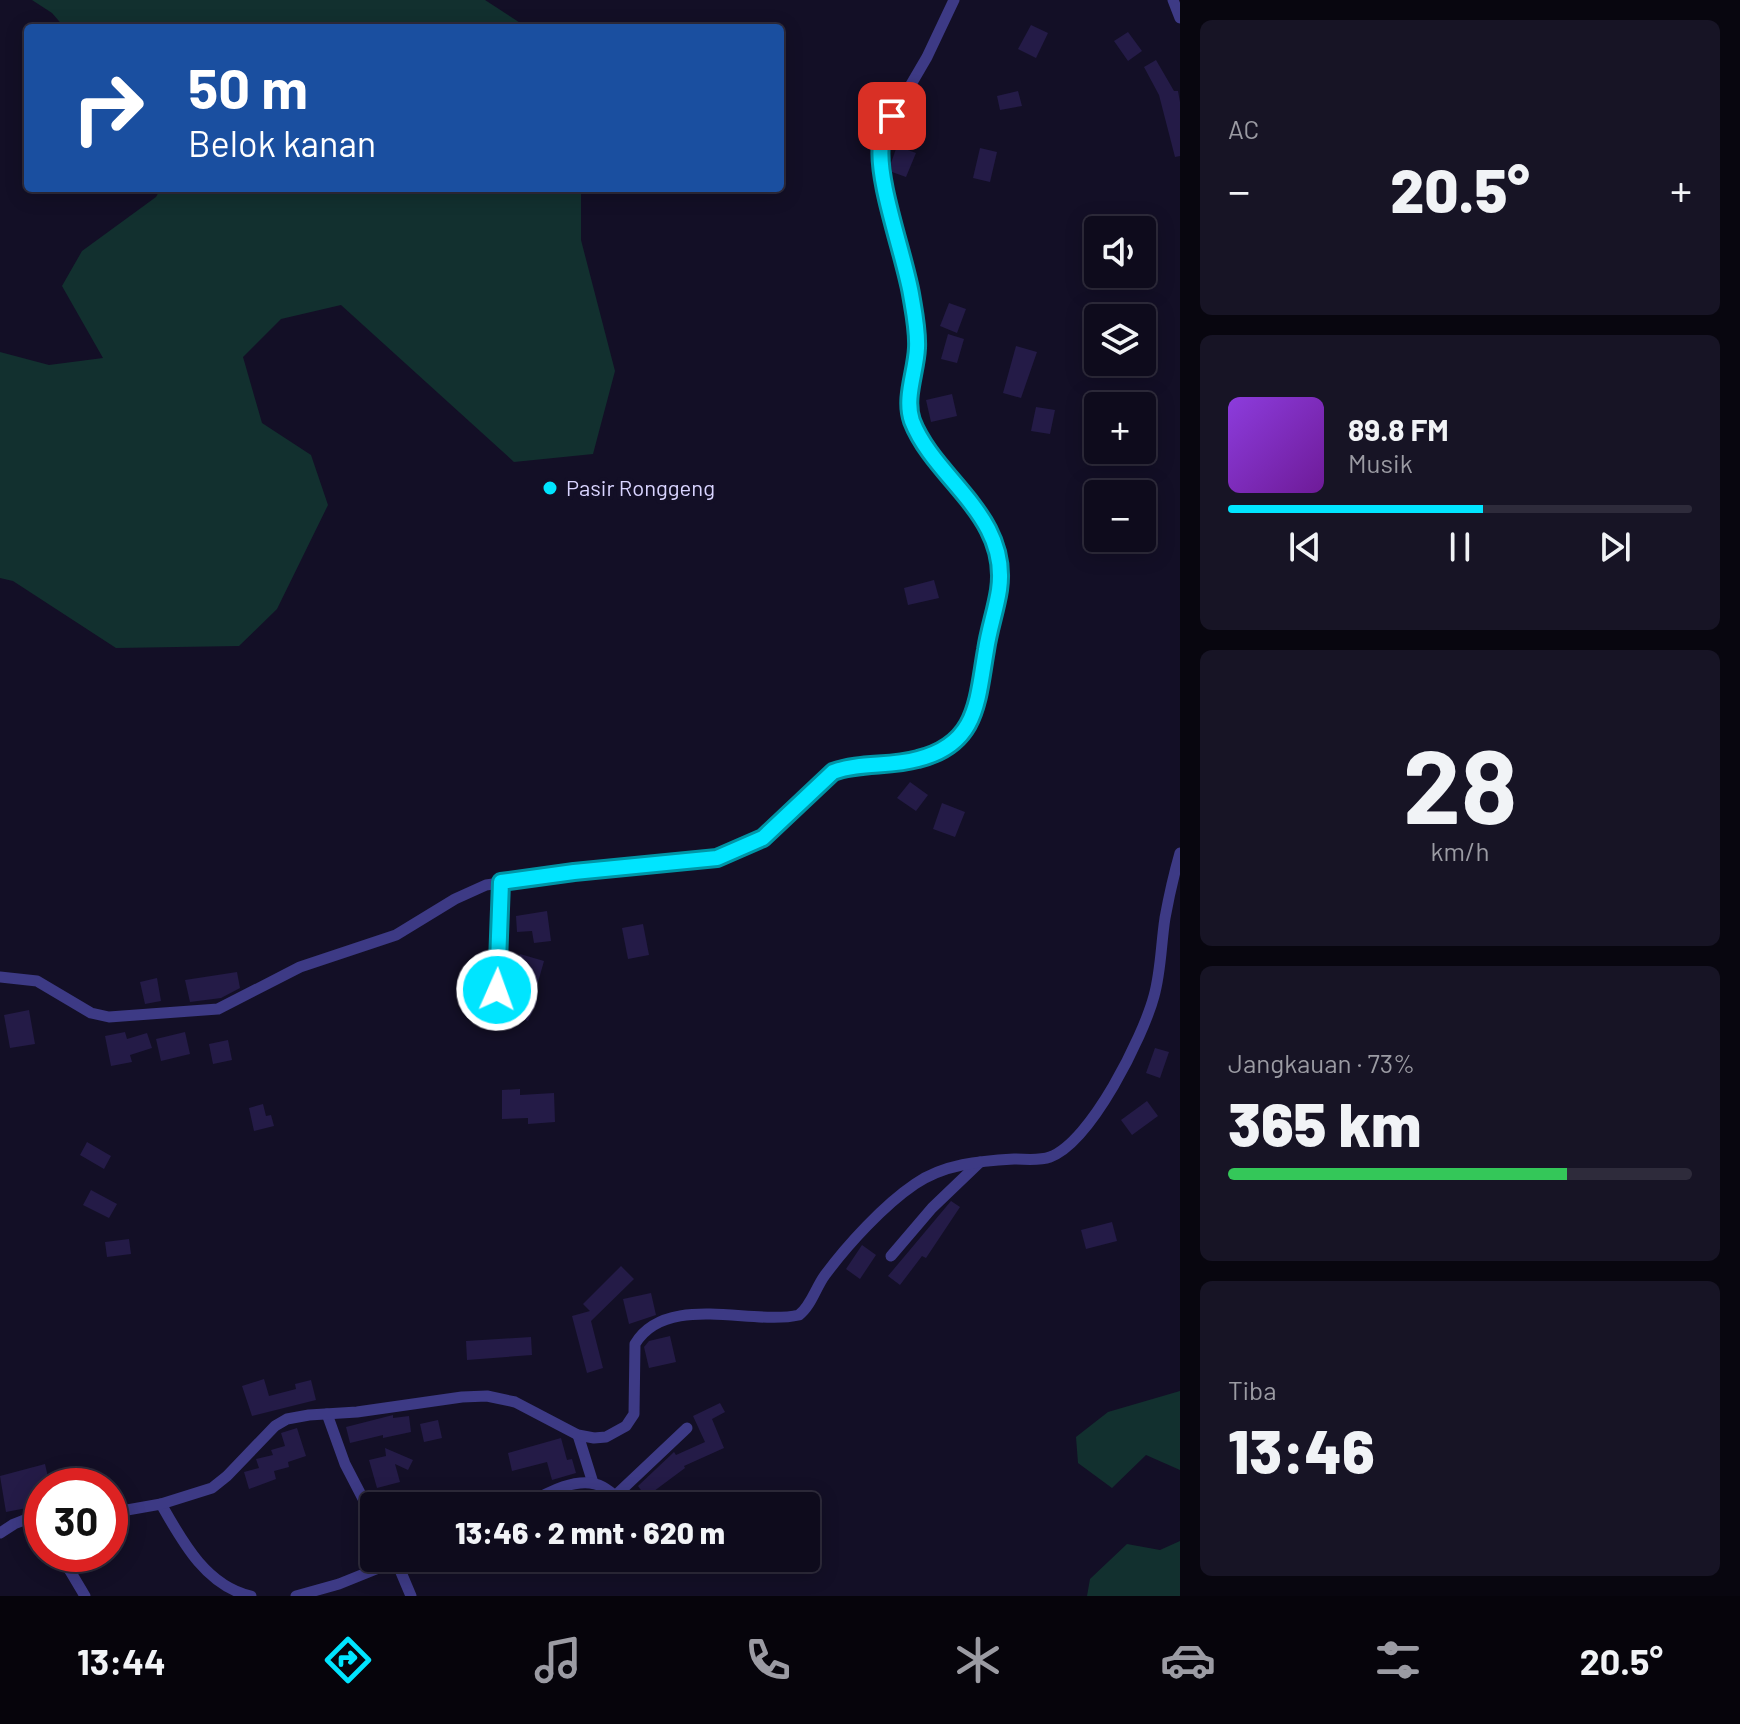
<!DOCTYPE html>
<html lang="id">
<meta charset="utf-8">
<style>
:root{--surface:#0e0b1c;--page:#171425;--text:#f1f3f6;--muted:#9b9ba3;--line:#2e2b3b;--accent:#00e5ff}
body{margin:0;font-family:Barlow,sans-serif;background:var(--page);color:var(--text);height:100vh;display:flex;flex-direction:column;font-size:30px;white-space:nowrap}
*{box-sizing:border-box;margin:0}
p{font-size:26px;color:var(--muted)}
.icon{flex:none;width:44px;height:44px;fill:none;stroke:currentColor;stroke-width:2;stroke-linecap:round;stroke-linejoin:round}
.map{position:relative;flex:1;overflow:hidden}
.side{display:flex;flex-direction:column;gap:20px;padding:20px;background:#08060f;width:560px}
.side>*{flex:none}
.top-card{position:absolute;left:24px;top:24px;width:760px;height:168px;border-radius:8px;box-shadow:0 4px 20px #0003,0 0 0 2px var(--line);background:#1a4fa0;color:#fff;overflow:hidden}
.tools{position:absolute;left:1084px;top:216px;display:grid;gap:16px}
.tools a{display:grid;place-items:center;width:72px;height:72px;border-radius:8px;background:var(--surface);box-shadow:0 4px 20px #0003,0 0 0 2px var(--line);font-size:40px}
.speed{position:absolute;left:24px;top:1468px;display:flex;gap:16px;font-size:40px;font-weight:700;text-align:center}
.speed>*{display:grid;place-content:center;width:104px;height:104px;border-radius:50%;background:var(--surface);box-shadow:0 4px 20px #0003,0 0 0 2px var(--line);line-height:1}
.speed .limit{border:12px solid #d22;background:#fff;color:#111}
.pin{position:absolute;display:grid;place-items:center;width:68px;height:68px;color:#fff;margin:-34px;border-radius:16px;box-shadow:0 4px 12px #0006}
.me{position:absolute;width:88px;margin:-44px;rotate:2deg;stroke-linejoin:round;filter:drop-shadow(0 0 6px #0008)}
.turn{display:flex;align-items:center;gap:28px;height:168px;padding:0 32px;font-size:36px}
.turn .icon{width:104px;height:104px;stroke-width:2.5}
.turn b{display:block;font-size:56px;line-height:68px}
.big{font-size:60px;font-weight:800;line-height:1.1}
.side .widget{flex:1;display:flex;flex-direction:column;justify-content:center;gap:12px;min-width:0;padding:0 28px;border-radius:12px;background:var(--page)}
.side .dial{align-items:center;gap:0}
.dial b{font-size:104px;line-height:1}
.song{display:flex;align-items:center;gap:24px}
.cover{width:96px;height:96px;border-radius:12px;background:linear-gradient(135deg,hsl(270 70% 55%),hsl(280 70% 35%))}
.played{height:8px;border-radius:4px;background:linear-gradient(90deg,var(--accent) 55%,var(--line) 55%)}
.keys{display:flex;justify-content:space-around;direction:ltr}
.heat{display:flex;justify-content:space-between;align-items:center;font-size:44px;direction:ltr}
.charge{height:12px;border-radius:6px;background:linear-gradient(90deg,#34c759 73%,var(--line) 0)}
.trip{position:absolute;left:360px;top:1492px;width:460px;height:80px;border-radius:8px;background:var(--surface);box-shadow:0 4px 20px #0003,0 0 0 2px var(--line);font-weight:800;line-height:80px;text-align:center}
.tab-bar{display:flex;height:128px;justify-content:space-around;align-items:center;background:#06040b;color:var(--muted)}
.tab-bar .icon{width:56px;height:56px}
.tab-bar .active{color:var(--accent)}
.tab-bar b{font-size:36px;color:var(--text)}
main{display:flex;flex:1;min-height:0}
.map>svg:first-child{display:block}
</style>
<main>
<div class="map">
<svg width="1180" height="1596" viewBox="0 0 1180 1596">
<rect width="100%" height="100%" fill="#130f26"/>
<g fill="#12302f">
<path d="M32 0H485L528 28H65L52 13Z"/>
<path d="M161 188H581V240L615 371 593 454 514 462 341 305 281 319 243 357 262 423 311 455 328 505 277 609 239 646 116 648 13 581 0 578V352L49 365 103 358 62 286 82 251 156 197Z"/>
<path d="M1180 1391V1470L1146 1455 1112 1488 1078 1463 1076 1437 1108 1412Z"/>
<path d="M1180 1541V1596H1087L1090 1579 1127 1544 1160 1550Z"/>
</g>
<g fill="#241b47">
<path d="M1031 25 1048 33 1036 58 1018 49Z"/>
<path d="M1128 32 1142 51 1128 61 1114 41Z"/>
<path d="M1156 60 1174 91H1178L1180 102V156L1175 157 1159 95 1144 67Z"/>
<path d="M1018 91 1022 106 1000 110 997 96Z"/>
<path d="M897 146 916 153 906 177 892 172 891 163Z"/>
<path d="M980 148 997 152 990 182 973 178Z"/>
<path d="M949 303 966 309 957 333 940 326Z"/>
<path d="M948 334 964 339 957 363 941 359Z"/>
<path d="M1016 346 1037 352 1021 398 1003 393Z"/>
<path d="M952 394 957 416 931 422 926 400Z"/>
<path d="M1036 407 1055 410 1050 434 1031 431Z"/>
<path d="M934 580 939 598 908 605 904 588Z"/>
<path d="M910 782 928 795 916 811 897 798Z"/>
<path d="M942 803 965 812 955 837 933 829Z"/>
<path d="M547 911 551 941 534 943 532 931 517 932 516 916Z"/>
<path d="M643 924 649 955 628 959 622 928Z"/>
<path d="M520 954 544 961 533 1000 537 1002 528 1021 493 1005 496 998 504 995 506 988 510 990Z"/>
<path d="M237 972 240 988 221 998 190 1002 185 980Z"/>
<path d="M157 978 161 1001 145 1004 140 982Z"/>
<path d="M29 1010 35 1044 10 1048 4 1015Z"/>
<path d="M125 1032 127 1039 147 1033 152 1048 130 1055 132 1062 111 1066 105 1036Z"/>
<path d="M185 1032 190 1054 161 1061 156 1039Z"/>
<path d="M228 1040 232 1060 213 1064 209 1044Z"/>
<path d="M1155 1048 1169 1052 1160 1078 1146 1073Z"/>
<path d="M520 1089V1095L554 1093 555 1122 528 1124V1118L502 1119V1090Z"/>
<path d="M1147 1101 1158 1116 1132 1135 1121 1120Z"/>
<path d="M263 1104 266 1116 271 1115 274 1126 254 1131 249 1108Z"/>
<path d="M87 1142 111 1156 104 1169 80 1155Z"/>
<path d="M91 1190 117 1204 109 1218 83 1205Z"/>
<path d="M951 1201 960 1207 926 1258 922 1256 900 1285 888 1276Z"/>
<path d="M1112 1222 1117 1241 1086 1249 1081 1230Z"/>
<path d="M129 1239 131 1254 107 1257 105 1242Z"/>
<path d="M862 1245 876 1255 860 1279 846 1269Z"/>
<path d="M621 1266 634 1279 591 1321 603 1368 587 1373 572 1316 590 1311 583 1304Z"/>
<path d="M651 1293 656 1315 629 1324 623 1299Z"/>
<path d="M670 1336 676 1362 649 1368 644 1347 649 1341Z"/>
<path d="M531 1337 532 1355 467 1360 466 1341Z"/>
<path d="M264 1379 269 1396 296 1389 295 1384 311 1380 316 1400 252 1416 242 1386Z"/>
<path d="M720 1403 725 1412 712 1419 724 1448 684 1466 685 1468 646 1497 638 1486 674 1452 676 1455 705 1442 693 1416Z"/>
<path d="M393 1415V1418L409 1416 411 1432 383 1438V1435L350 1443 346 1427Z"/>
<path d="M438 1420 442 1438 424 1442 420 1424Z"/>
<path d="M297 1428 306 1456 288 1462 289 1467 274 1471 276 1479 249 1489 244 1472 259 1468 256 1459 273 1455 271 1450 285 1446 281 1433Z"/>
<path d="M561 1438 567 1460 572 1459 576 1473 552 1480 547 1462 512 1471 508 1453Z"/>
<path d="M385 1448 413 1460 408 1470 395 1464 400 1482 377 1488 369 1460 386 1456Z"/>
<path d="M45 1464 50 1486H42V1505L6 1512 0 1476Z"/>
<path d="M587 1492 605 1498 606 1506H572L570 1497Z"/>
</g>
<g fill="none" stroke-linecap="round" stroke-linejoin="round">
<g stroke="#3d3a85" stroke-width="11">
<path d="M1173 0 1180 18"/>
<path d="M0 977 37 981 91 1013 109 1017 218 1009 300 967 396 935 455 899 486 885 574 872 700 861 735 852 763 838 776 827 809 793 833 772 848 767 921 759 945 747 961 735 974 717 978 703 988 640 999 590 1000 569 996 548 982 518 921 438 912 420 909 402 917 346 915 314 907 269 888 197 880 151 885 129 927 57 954 0"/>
<path d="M497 990 501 882"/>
<path d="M891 1256 932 1208 980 1162"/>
<path d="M327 1414 345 1464 374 1520"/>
<path d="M578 1435 593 1483"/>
<path d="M615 1496 687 1428"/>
<path d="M161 1504C182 1541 206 1586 251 1596"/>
<path d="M524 1506C545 1494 579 1474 603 1487 612 1492 620 1500 628 1506"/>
<path d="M110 1513 161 1504 212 1488 227 1476 275 1426 287 1419 309 1415 357 1412 462 1397 487 1396 515 1402 578 1435 594 1438 606 1437 626 1426 634 1414 635 1344C666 1292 752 1326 799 1315 811 1306 816 1287 825 1275 848 1244 884 1205 915 1184 944 1164 980 1161 1014 1159 1026 1159 1039 1161 1050 1157 1091 1142 1143 1037 1154 996 1161 971 1161 944 1165 918 1169 896 1174 874 1180 853"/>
<path d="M0 1533 14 1524 42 1513"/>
<path d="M60 1554 85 1596"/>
<path d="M395 1558 411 1596"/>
<path d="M296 1596 339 1584 396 1561"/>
</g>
</g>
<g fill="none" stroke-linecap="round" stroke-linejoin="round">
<defs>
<path id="route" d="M497 990 501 882 574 872 717 858 763 838 833 772C860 762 890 767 918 759 978 744 977 701 986 650 989 629 996 610 999 590 1010 515 935 480 912 421 904 398 916 372 917 348 918 330 914 312 911 294 904 254 876 180 881 144 882 134 887 125 892 116"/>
</defs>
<use href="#route" stroke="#0095a6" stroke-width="20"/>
<use href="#route" stroke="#00e5ff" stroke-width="14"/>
</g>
<circle fill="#00e5ff" stroke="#130f26" stroke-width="3" cx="550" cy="488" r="8"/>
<g text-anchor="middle" stroke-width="8" stroke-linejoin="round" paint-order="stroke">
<g font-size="22" fill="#d9d4ff" stroke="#130f26" text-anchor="start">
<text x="566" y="496">Pasir Ronggeng</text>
</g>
</g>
</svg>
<div class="tools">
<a><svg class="icon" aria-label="sound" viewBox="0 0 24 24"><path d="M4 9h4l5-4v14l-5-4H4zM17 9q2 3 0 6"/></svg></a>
<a><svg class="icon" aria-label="layers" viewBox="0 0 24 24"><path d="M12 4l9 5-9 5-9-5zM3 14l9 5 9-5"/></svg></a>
<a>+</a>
<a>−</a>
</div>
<div class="speed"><div class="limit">30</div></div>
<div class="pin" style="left:892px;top:116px;background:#d93025"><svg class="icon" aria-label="arrive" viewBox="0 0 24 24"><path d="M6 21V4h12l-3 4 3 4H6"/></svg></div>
<svg class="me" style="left:497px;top:990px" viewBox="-20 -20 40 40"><circle r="17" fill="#00e5ff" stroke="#fff" stroke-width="3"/><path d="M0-11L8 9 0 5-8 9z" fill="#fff"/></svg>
<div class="trip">13:46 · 2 mnt · 620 m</div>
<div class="top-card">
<div class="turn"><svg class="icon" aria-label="right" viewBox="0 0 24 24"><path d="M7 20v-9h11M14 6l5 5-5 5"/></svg><div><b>50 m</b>Belok kanan</div></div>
</div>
</div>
<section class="side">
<div class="widget"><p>AC</p>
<div class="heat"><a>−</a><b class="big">20.5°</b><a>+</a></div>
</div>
<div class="widget">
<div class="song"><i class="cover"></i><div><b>89.8 FM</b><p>Musik</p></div></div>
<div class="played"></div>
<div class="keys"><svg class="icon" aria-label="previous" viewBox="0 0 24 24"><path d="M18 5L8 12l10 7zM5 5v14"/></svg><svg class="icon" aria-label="pause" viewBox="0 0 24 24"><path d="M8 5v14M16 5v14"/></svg><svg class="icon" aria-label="next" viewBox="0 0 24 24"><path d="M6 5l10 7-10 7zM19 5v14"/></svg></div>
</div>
<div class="widget dial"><b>28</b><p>km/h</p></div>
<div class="widget"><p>Jangkauan · 73%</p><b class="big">365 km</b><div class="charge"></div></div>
<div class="widget"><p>Tiba</p><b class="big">13:46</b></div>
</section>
</main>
<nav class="tab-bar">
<b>13:44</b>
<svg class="icon active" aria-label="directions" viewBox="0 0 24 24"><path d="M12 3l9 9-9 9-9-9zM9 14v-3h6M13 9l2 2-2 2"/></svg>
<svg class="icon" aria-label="music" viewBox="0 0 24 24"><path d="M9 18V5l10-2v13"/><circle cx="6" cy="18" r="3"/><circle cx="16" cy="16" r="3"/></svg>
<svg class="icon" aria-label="phone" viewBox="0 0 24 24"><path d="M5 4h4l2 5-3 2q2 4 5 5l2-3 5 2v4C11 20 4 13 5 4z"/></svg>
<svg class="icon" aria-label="climate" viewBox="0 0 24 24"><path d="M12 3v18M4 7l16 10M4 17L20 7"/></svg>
<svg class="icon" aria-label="car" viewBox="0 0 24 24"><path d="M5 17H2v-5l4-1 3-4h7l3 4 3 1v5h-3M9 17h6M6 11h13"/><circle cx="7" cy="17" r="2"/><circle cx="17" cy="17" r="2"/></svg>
<svg class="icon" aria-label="filters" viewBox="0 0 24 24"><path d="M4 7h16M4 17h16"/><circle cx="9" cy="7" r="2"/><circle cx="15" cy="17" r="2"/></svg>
<b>20.5°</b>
</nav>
